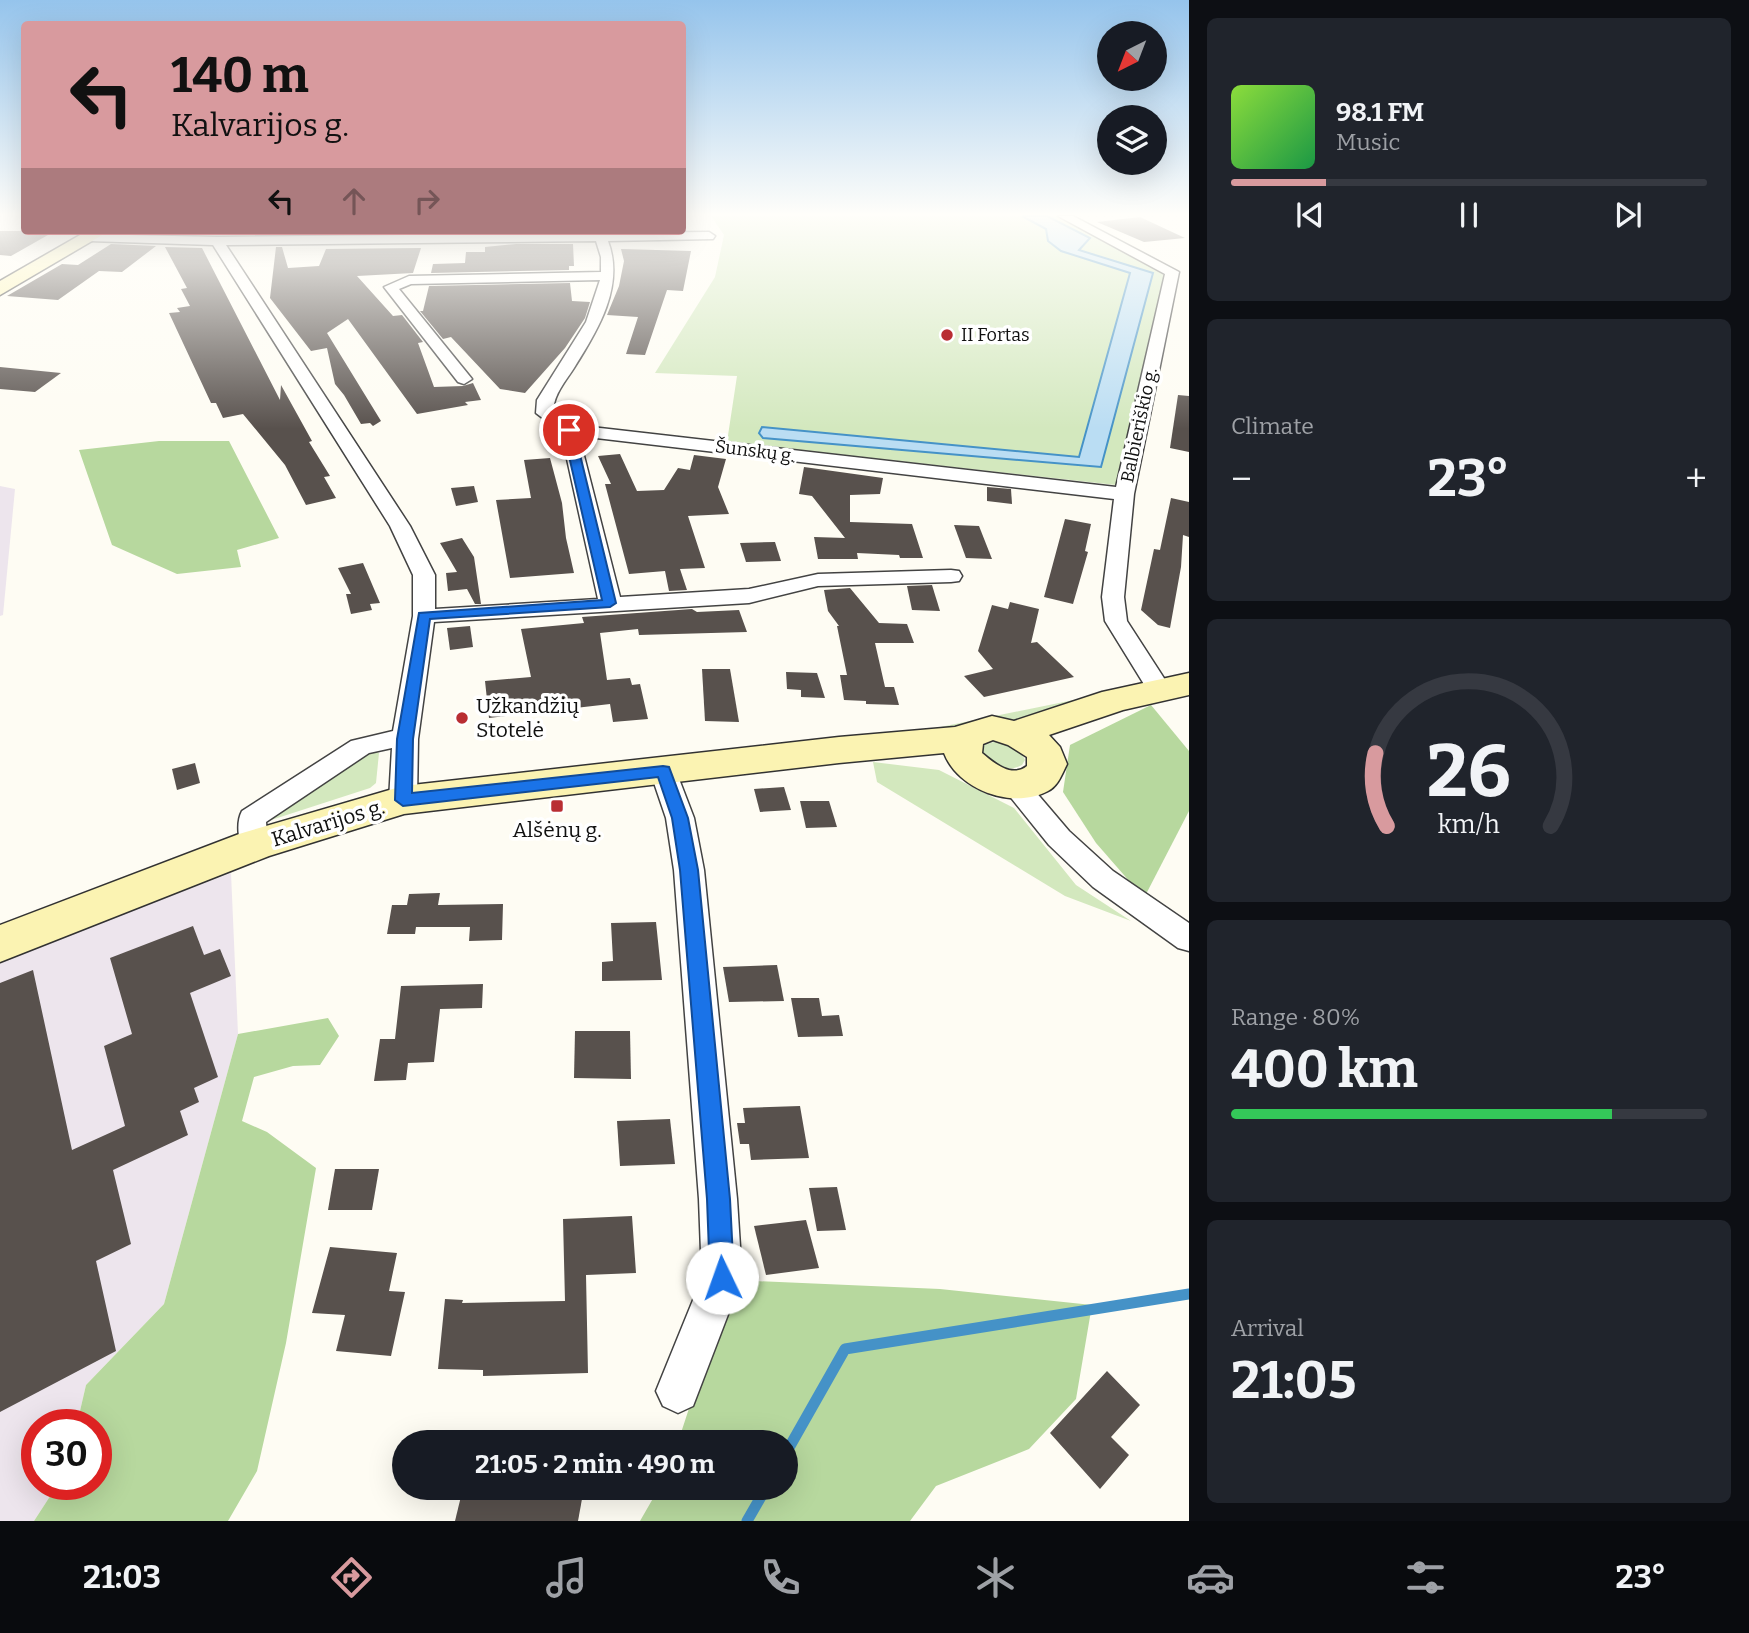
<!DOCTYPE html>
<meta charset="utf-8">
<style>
:root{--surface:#171b24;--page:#20242c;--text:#f1f3f6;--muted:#9ea1a6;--line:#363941;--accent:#d89a9e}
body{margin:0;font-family:Bitter,serif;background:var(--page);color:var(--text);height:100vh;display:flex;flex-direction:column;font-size:26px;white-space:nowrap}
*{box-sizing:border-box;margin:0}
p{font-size:23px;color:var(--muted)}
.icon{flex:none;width:38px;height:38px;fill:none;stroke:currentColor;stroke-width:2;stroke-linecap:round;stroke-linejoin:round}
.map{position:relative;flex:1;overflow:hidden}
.drawer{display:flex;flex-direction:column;gap:18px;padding:18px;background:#0d0f14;width:560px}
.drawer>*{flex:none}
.guide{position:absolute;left:21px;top:21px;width:665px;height:214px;border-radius:7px;box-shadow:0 7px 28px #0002;background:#d89a9e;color:#111;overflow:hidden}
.needle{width:46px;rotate:222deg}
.tools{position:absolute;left:1097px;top:21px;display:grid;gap:14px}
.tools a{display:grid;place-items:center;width:70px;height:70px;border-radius:50%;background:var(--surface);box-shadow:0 7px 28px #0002;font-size:35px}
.speed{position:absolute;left:21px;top:1409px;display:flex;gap:14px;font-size:35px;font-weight:700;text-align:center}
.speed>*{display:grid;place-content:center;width:91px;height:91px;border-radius:50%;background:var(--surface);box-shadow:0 7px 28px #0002;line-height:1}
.speed .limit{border:10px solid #d22;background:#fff;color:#111}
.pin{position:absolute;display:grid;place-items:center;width:60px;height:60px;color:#fff;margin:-30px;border:4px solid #fff;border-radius:50%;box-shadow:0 2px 7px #0007}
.me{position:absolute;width:77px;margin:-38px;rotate:357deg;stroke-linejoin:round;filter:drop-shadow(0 0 5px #0008)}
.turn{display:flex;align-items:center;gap:24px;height:147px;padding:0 35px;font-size:32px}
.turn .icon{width:91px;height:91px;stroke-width:2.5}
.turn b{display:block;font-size:49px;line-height:60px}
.lanes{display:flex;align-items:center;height:66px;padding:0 35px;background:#0003;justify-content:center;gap:35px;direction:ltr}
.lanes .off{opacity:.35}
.big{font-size:52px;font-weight:700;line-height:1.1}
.drawer .widget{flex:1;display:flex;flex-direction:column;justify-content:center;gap:10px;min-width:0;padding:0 24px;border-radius:10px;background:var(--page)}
.drawer .dial{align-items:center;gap:0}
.dial svg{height:182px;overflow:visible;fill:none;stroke:var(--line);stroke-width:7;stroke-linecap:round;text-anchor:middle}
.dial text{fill:var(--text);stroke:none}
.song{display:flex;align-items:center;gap:21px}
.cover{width:84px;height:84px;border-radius:10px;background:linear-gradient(135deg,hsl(90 70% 55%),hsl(140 70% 35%))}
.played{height:7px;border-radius:4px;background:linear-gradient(90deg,var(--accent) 20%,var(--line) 20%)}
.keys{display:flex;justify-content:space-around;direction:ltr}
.heat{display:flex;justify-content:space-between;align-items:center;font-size:38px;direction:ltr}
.charge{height:10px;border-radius:5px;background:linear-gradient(90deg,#34c759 80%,var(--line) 0)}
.trip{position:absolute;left:392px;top:1430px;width:406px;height:70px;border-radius:35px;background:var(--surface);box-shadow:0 7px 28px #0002;font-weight:700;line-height:70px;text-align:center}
.tab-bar{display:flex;height:112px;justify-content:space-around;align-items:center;background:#090b0e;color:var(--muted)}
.tab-bar .icon{width:49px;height:49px}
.tab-bar .selected{color:var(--accent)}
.tab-bar b{font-size:32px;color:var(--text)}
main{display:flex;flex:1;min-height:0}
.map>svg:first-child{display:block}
</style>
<main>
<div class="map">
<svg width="1189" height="1521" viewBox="0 0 1189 1521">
<rect width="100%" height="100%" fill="#fefcf3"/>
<g fill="#ede5ed">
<path d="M0 486 15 489 3 615 0 616Z"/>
<path d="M231 873 238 1034 164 1304 86 1385 77 1424H37V1484H58L34 1521H0V961Z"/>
</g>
<g fill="#d3e8be">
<path d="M711 216H1057L1166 272 1116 485 727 442 737 376 655 373 715 277 724 235Z"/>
<path d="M1108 693 1045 718 891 737Z"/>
<path d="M997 741 1020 750 1025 760 1022 765C1005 774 995 765 981 755L984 745Z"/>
<path d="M374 751 379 753 376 783 370 788 265 822Z"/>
<path d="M873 762 939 770 1014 808 1076 885 1131 921 1065 896 877 782Z"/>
</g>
<g fill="#b7d89e">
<path d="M159 441H229L279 538 237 550 241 567 177 574 112 545 79 450Z"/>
<path d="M1151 705 1189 751V811L1144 898 1096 843 1063 792 1070 745Z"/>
<path d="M328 1018 339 1036 320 1065 293 1066 254 1077 242 1121 267 1132 316 1168 286 1343 257 1471 228 1521H34L58 1484H96V1424H77L86 1385 164 1304 238 1034Z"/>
<path d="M731 1280 940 1289 1092 1305 1076 1399 1029 1449 936 1486 910 1521H640L659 1488H786V1442H678Z"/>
</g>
<path fill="#baddf3" stroke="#4592c7" stroke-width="2" d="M1022 216H1047L1090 238 1079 250 1153 273 1101 467 763 438 759 433 762 427 1079 457 1130 273 1061 251 1048 241 1046 229Z"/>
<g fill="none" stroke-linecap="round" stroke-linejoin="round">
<g stroke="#4592c7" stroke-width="11">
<path d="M786 1453 845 1349 1189 1294"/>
<path d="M747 1521 766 1488"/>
</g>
</g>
<g fill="#58514d">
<path d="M1140 217 1185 238 1144 242 1097 222Z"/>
<path d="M0 231H55L11 256 0 255Z"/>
<path d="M111 244 156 246 122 272 99 271 58 300 7 296 62 264 78 265Z"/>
<path d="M516 244H573L574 266H569V270L431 273 433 264 465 263 466 252H485V247Z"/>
<path d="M165 247 202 248 280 400 281 385 312 441 309 442 330 476 324 477 336 498 306 505 285 465 243 414 223 418 216 403H211L169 313 180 312 177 308 190 306 181 289 187 288Z"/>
<path d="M276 247H282L288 268 319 266 326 249 421 248 413 273 357 276 393 316 402 315 423 342 418 343 434 387 463 386 473 383 481 400 465 402 468 405 417 414 348 319 327 333 381 421 373 426 370 423 361 424 344 395 335 384 327 348 311 351 270 298Z"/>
<path d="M621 249 691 251 683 291 667 290 645 355 626 354 638 317 607 315 619 286 624 261Z"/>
<path d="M570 283 572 301 590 302 585 318 565 348 525 393 500 389 451 337 443 339 420 311H423L429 286Z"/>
<path d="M0 367 61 373 35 392 0 389Z"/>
<path d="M1178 395 1189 396V452L1170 448Z"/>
<path d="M620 454 637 491 664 490 678 468 690 470 694 455 726 459 718 487 729 514 688 516 705 568 680 569 687 590 669 591 665 571 629 574 605 484H611L598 456Z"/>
<path d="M550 458 562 503 566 538 574 573 510 578 496 500 531 498 524 460Z"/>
<path d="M804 467 883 478 880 494 850 495V522L912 524 923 558H900L899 555 857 553 858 559H818L814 537 845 538 812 496 799 494Z"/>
<path d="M474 486 478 502 456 506 451 488Z"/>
<path d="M987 487 1011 489 1012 504 987 501Z"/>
<path d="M1171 498 1189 502V537L1183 535 1181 567 1170 628 1158 625 1141 610 1154 549 1160 550Z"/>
<path d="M1065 519 1091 524 1085 551 1088 552 1073 604 1044 597Z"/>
<path d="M954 525 979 526 992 559 966 558Z"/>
<path d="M462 538 474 557 481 604H475L467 589 448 591 446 573 457 572 440 543Z"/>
<path d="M775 542 781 561 746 562 740 543Z"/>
<path d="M363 563 380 603 370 604 372 610 351 614 346 594H351L338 568Z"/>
<path d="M932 585 940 611 912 610 907 586Z"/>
<path d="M850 588 879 623 907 624 914 643H875L885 687H894L899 705 866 704V701L844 700 840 675H847L837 626H839L828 611 824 590Z"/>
<path d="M1010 602 1039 609 1031 643 1037 642 1074 677 984 697 964 676 993 669 978 651 992 605 1008 609Z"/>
<path d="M692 609 697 612 739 610 747 632 639 635 638 629 600 633 607 680 630 678 632 685 640 684 648 719 613 722 610 704 489 718 485 681 531 677 521 629 584 623 582 617Z"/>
<path d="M470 626 473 647 450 650 447 628Z"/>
<path d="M702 669H730L739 722 705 721Z"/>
<path d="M786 672 817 673 825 698 801 697V690L787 689Z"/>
<path d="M195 763 200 783 177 790 172 769Z"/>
<path d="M784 787 791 810 760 812 754 789Z"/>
<path d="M800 801H829L837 827 806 828Z"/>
<path d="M440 893 438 905 503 904 502 940 469 941 470 927H416L415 934H387L392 905H407L409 894Z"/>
<path d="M656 922 662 980 602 981V962L613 961 611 923Z"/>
<path d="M193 926 204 955 220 949 231 976 190 993 218 1077 194 1088 199 1102 180 1111 188 1135 113 1170 131 1244 96 1261 116 1351 0 1412V983L33 970 72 1150 125 1126 104 1046 132 1034 110 958Z"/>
<path d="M777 965 784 1001 729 1002 723 967Z"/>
<path d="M483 984 482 1008 440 1009 434 1062 408 1063 406 1080 374 1081 380 1039H395L401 986Z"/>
<path d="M791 998H819L822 1016 839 1015 843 1036 798 1037Z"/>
<path d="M575 1031H630L631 1079 574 1078Z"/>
<path d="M800 1106 809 1158 751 1160 749 1144H740L737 1123H745L743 1108Z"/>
<path d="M670 1119 675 1164 620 1166 617 1121Z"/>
<path d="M335 1169H379L372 1210H328Z"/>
<path d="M837 1187 846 1230 817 1231 809 1188Z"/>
<path d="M632 1216 636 1273 586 1275 588 1373 483 1376V1370L438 1369 445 1299 463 1300 462 1303 565 1301 563 1219Z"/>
<path d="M806 1220 819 1268 766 1275 754 1226Z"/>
<path d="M330 1247 397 1253 389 1291 405 1292 391 1356 336 1351 345 1315 312 1313Z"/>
<path d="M1107 1371 1140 1405 1111 1437 1129 1455 1100 1489 1050 1433Z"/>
<path d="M463 1488H584L578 1521H455Z"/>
</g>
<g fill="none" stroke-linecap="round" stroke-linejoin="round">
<defs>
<g id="street">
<path d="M1058 216H1073L1179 272 1134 494 1124 597 1127 621 1171 689 1168 694 1159 697 1150 694 1105 621 1102 597 1114 499 579 436 620 597 749 589 818 574 951 570 959 571 962 576 959 581 951 582 818 586 749 603 434 622 418 739 417 800 413 807 403 810 393 807 389 800 392 748 369 753 266 822 268 845 264 852 254 856 244 852C238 841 236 822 242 811L351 741 393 731 413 616V575L390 526 213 245 89 241 83 237 85 234 217 237 709 232 715 236 713 239 608 241C625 286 598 330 574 368 565 382 554 394 553 411L574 425 1116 487 1165 274ZM596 241 601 257V272L409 276 384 287 458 382 464 384 472 379 399 289 411 284 600 280 586 322 537 400 536 413 561 432 598 599 435 609V575L410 526 226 245Z"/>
<path d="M663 762 672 765 676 771 694 818 704 870 737 1199 742 1278 693 1406 678 1413 663 1406 656 1391 702 1278 699 1199 674 870 666 818 650 771 654 765Z"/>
<path d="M1013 775 1023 777 1069 831 1113 871 1189 923V951L1178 948 1093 887 1049 845 1000 784 1003 777Z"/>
</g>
<g id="secondary">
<path d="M87 231H109L0 295V281Z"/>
<path d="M1189 673V695L1123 710 1049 735 1060 747 1067 764C1062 774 1058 786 1048 791 1013 810 958 790 944 753L839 763 404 814 269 856 0 962V925L239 834 403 786 839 737 955 727 992 716 1014 721 1102 692ZM993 740 1008 745 1027 757V766C1012 778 995 764 982 753L983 744Z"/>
</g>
</defs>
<use href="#street" stroke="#434343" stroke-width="3"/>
<use href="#secondary" stroke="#323232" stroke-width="3"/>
<use href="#street" fill="#fff" fill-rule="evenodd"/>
<use href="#secondary" fill="#fbf3b2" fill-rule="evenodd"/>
</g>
<linearGradient id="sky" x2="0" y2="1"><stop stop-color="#95c4ec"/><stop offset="0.5" stop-color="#fffefa"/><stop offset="1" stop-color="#fffefa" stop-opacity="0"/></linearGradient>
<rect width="1189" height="429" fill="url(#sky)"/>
<path fill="#1a73e8" stroke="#114b97" stroke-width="2" d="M569 427 574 430 616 603 610 607 430 619 413 739 412 793 663 766 669 767 688 818 698 870 730 1199 734 1278 731 1287 722 1290 713 1287 710 1278 707 1199 680 870 672 818 658 777 403 806 395 800 397 739 419 613 602 600 563 430Z"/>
<g fill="#b92e33" stroke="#fff" stroke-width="2.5">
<circle cx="947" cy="335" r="7"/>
<circle cx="462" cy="718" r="7"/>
<rect x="550" y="799" width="14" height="14" rx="3.5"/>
</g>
<g text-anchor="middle" stroke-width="7" stroke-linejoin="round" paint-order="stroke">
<g font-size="18" fill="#101010" stroke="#fff" text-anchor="start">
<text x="961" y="341">II Fortas</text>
</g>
<g font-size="18" fill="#101010" stroke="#fff">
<text transform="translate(1139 425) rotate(-78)" y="6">Balbieriškio g.</text>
<text transform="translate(755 451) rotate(7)" y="6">Šunskų g.</text>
</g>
<g font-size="21" fill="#101010" stroke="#fff" text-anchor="start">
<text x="476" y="713">Užkandžių<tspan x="476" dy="24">Stotelė</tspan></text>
<text x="557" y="837" text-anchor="middle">Alšėnų g.</text>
</g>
<g font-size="21" fill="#101010" stroke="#fff">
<text transform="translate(328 823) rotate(-17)" y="7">Kalvarijos g.</text>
</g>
</g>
</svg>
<div class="tools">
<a><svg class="needle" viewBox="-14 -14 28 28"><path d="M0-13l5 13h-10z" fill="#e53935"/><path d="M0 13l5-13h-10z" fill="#9ea1a6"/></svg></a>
<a><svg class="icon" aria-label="layers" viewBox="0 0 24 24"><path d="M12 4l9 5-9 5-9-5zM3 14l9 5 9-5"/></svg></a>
</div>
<div class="speed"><div class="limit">30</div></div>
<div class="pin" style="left:569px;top:430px;background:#d93025"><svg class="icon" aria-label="arrive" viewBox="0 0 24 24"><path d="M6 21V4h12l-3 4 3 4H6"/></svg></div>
<svg class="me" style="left:722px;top:1278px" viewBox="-20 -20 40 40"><circle r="19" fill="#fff"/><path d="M0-13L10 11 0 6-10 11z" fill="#1a73e8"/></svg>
<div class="trip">21:05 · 2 min · 490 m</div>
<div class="guide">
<div class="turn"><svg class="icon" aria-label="left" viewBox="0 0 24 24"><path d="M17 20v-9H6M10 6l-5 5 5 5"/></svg><div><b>140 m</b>Kalvarijos g.</div></div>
<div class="lanes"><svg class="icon" aria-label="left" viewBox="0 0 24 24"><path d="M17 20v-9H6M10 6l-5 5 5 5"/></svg><svg class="icon off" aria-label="ahead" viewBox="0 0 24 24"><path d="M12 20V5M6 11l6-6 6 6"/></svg><svg class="icon off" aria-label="right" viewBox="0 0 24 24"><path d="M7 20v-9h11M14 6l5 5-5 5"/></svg></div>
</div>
</div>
<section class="drawer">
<div class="widget">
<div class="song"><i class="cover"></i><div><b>98.1 FM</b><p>Music</p></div></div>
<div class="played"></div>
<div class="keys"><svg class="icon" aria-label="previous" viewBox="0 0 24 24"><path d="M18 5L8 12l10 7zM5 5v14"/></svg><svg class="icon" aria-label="pause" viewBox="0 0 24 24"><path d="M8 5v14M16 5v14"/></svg><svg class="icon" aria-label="next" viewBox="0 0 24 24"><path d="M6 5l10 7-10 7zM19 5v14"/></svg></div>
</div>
<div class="widget"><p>Climate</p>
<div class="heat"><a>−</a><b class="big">23°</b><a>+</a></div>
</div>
<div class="widget dial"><svg viewBox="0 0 100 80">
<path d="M14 69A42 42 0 1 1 86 69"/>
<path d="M14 69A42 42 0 0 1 9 37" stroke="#d89a9e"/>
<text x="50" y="56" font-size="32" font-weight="700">26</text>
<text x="50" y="72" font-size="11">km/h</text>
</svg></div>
<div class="widget"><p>Range · 80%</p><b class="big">400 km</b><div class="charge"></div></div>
<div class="widget"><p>Arrival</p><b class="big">21:05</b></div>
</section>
</main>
<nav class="tab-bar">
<b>21:03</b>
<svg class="icon selected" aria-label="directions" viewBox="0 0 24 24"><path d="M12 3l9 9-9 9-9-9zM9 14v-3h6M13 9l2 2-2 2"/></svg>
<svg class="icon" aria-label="music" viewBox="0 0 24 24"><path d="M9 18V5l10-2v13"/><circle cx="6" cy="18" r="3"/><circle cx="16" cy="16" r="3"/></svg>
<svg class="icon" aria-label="phone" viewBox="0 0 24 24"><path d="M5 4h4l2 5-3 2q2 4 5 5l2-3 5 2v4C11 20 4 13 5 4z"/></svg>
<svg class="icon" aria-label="climate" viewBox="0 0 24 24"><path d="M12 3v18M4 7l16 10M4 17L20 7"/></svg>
<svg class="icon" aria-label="car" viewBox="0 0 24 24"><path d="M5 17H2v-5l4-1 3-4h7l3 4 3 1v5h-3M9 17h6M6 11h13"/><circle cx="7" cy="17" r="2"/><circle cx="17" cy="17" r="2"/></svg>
<svg class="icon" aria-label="filters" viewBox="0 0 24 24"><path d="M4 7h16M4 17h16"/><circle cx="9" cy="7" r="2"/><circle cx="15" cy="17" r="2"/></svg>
<b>23°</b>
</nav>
